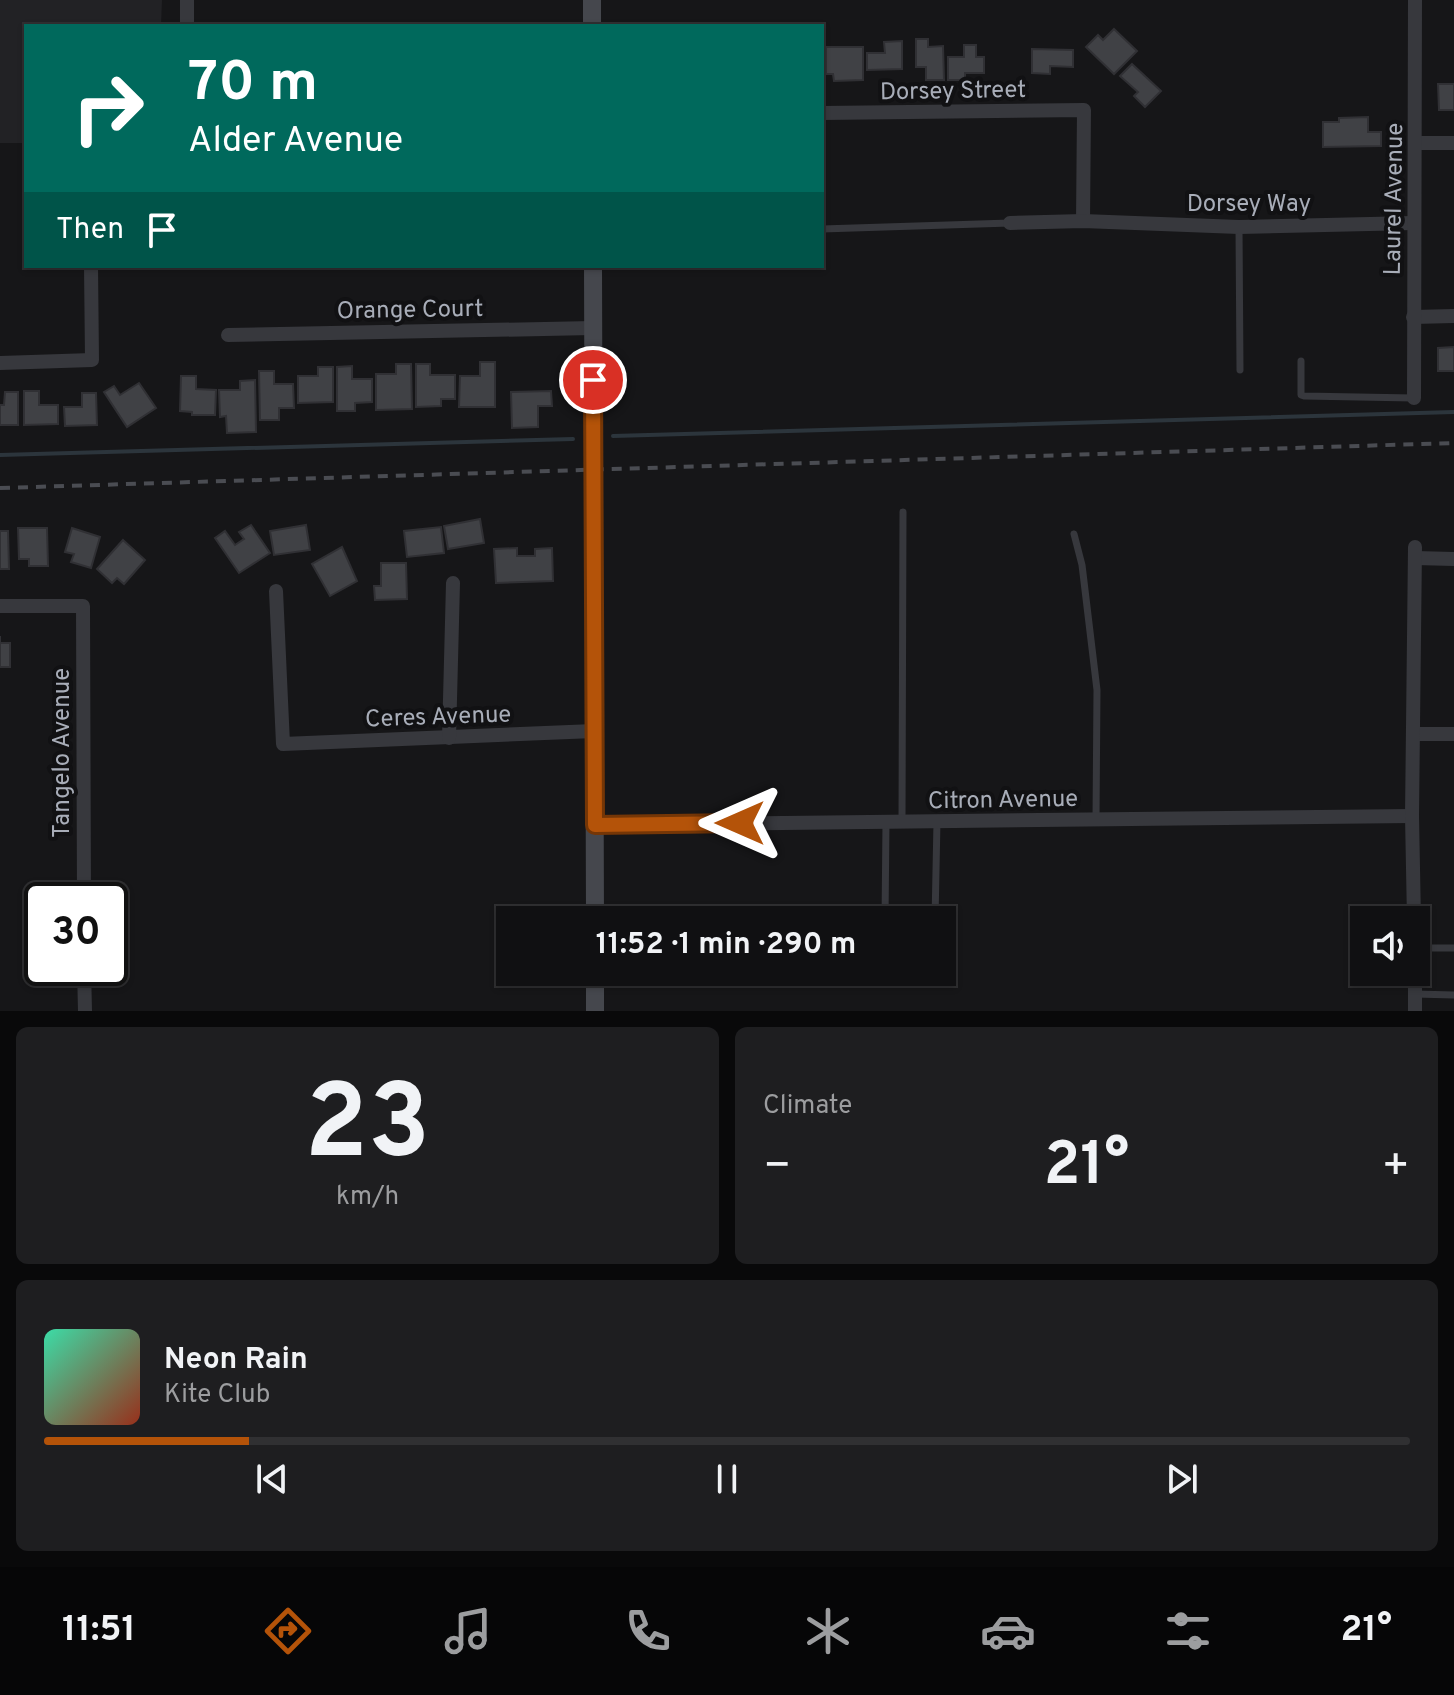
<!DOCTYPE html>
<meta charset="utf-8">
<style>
:root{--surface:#101012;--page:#1e1e20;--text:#f1f3f6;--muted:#9c9d9f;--line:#303032;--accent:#b45309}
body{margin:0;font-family:Overpass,sans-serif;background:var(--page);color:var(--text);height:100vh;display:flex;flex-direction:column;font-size:30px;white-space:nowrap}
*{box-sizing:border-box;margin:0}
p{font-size:26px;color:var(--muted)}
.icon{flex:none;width:44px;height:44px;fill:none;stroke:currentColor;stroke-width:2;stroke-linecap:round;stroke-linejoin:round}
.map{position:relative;height:1011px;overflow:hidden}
.panel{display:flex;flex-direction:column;gap:16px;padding:16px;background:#09090a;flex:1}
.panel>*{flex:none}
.hud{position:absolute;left:24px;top:24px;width:800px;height:244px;border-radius:0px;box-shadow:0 2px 6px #0004,0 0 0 2px var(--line);background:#00695c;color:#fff;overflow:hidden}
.controls{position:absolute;left:1350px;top:906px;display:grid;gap:16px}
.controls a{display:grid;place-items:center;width:80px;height:80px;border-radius:0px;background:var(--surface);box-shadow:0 2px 6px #0004,0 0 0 2px var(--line);font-size:40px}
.speed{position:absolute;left:24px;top:882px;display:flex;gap:16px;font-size:40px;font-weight:700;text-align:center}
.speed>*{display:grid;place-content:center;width:104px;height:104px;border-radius:50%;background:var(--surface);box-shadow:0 2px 6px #0004,0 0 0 2px var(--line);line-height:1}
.speed .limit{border:4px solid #111;border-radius:12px;background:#fff;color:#111}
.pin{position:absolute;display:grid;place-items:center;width:68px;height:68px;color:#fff;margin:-34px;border:4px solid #fff;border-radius:50%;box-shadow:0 2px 8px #0007}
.me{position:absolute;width:88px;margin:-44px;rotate:270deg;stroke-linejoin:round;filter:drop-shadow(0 0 6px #0008)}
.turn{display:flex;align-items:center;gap:28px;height:168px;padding:0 32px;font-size:36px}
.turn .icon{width:104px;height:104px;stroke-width:2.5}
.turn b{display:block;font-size:56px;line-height:68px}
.then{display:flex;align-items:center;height:76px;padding:0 32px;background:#0003;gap:16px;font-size:30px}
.big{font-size:60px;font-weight:700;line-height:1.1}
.panel .widget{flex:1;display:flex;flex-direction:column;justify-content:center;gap:12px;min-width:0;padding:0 28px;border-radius:12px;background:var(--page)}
.panel .dial{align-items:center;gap:0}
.dial b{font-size:104px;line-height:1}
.song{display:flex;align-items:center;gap:24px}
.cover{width:96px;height:96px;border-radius:12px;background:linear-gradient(135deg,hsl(160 70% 55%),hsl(10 70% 35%))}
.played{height:8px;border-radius:4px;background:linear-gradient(90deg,var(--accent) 15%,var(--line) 15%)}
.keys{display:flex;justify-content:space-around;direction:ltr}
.heat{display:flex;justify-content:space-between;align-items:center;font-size:44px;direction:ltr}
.panel .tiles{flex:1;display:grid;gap:16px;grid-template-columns:1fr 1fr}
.widget:last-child{grid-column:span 2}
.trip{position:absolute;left:496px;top:906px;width:460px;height:80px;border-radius:0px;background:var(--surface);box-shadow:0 2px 6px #0004,0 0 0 2px var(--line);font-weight:700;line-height:80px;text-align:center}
.tab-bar{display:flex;height:128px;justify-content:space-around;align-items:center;background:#060607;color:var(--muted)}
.tab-bar .icon{width:56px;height:56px}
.tab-bar .on{color:var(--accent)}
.tab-bar b{font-size:36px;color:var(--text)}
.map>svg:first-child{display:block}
</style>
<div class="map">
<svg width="1454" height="1011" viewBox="0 0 1454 1011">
<rect width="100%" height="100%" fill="#161618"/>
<path fill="#222225" d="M0 0H162L161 26H26V143H0Z"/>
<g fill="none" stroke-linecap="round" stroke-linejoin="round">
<g stroke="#2c353c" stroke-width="4">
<path d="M613 436 1454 412"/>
<path d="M0 455 573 439"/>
</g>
</g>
<g fill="#404145" stroke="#303034" stroke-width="2">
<path d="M1114 29 1137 51 1114 74 1086 47 1098 35 1103 40Z"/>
<path d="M916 39H928V47L943 46 944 80H926V67H916Z"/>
<path d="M902 41V69L867 70V53H885L884 42Z"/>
<path d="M964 45H976V57H984V73H965V80H948V57H964Z"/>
<path d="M826 47H863V80L834 81 833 74H826Z"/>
<path d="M1032 49 1073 50V67L1050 66V74L1032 73Z"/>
<path d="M1132 64 1161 91 1145 107 1134 96 1138 92 1120 76Z"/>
<path d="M1438 84H1454V110H1439Z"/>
<path d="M1368 117V132H1381V146L1323 147V122H1339V118Z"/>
<path d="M1454 347V371H1438V348Z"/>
<path d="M480 362H495V407H459L460 376H480Z"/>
<path d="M396 364H411L412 409 376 410V374H396Z"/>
<path d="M416 364H430V375H455V399H441V406L416 407Z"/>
<path d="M352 366V379H372V402L355 403V411H337V367Z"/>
<path d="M318 367H333V402L298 403V376H318Z"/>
<path d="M259 371H274V384H293L294 408H279V420H260Z"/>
<path d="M181 376H196V389L216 390 215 415H192V412L180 411Z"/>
<path d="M255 380 256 432 227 433 226 416 220 417 219 390H240V381Z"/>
<path d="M139 383 156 408 127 427 104 392 114 386 120 395Z"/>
<path d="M24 391H39V405H58V424L24 425Z"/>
<path d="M551 391 552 406H538V427L512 428 511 392Z"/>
<path d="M5 392H18V425H0V405H4Z"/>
<path d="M82 393H96L97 425 65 426 64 407H82Z"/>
<path d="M480 519 484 543 448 549 444 526Z"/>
<path d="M251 525 270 553 239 573 215 538 225 531 235 545 244 539 239 532Z"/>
<path d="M306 525 310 550 274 555 270 531Z"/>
<path d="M441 527 444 553 407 557 404 531Z"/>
<path d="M18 528H47L48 566H29V559H19Z"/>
<path d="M72 528 100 537 91 568 71 562 74 554 65 552Z"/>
<path d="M0 531H8L9 569H0Z"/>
<path d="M123 540 145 560 124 584 117 578 112 583 97 569Z"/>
<path d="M342 547 357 581 330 596 312 564Z"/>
<path d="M517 548V556H535V549L552 548 553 581 496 583 494 549Z"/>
<path d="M381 563H406L407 599 375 600 374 586H381Z"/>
<path d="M0 636V643H10V667H0Z"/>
</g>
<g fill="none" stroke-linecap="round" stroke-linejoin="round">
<g stroke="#37383d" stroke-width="7">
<path d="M1239 227 1240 370"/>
<path d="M822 229 1010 223"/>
<path d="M1301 361V395L1304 396 1413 398"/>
<path d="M1074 534 1082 565 1097 690 1096 820"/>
<path d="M902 822 903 512"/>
<path d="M885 920 886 822"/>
<path d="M935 920 937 821"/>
<path d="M1416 948H1454"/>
<path d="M1415 994 1454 995"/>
</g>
<g stroke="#37383d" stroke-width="14">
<path d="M187 0V26"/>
<path d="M822 113 1084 110 1083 221"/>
<path d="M1416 143H1454"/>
<path d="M1010 223 1083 221 1239 227 1414 223"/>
<path d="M1413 317 1454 316"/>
<path d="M228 335 593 328"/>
<path d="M0 363 92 360 91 266"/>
<path d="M1414 398 1415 0"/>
<path d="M1415 558 1454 559"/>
<path d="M276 591 283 744 594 731"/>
<path d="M0 606H83L84 900"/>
<path d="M1414 734H1454"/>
<path d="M449 738 453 583"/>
<path d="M595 825 1412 816"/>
<path d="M1414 920 1412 816 1415 547"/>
<path d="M84 968 85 1011"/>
<path d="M1415 1011V972"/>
</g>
<g stroke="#45474d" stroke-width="18">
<path d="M592 0V26"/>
<path d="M593 266 595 920"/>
<path d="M595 972V1011"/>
</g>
<path stroke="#4a4c52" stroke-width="4" stroke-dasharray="10 8" stroke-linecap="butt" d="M0 488 1454 443"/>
</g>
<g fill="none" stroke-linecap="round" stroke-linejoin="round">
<defs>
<path id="route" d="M593 380 595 825 740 823"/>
</defs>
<use href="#route" stroke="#753606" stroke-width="20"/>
<use href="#route" stroke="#b45309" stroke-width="14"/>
</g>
<g text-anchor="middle" stroke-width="8" stroke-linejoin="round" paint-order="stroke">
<g font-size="24" fill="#a8adb8" stroke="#111113">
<text transform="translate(953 90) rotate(-1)" y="8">Dorsey Street</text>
<text transform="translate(1393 199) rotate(-89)" y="8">Laurel Avenue</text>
<text x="1249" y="211">Dorsey Way</text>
<text transform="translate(410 309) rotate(-1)" y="8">Orange Court</text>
<text transform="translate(438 716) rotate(-2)" y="8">Ceres Avenue</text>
<text transform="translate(61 753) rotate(-90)" y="8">Tangelo Avenue</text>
<text transform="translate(1003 799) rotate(-1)" y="8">Citron Avenue</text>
</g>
</g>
</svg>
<div class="controls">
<a><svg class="icon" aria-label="sound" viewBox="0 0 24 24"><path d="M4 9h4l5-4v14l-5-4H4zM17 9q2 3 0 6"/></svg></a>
</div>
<div class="speed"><div class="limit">30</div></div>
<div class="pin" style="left:593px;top:380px;background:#d93025"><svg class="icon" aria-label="arrive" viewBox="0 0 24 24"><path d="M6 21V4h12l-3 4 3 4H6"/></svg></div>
<svg class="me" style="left:740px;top:823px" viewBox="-20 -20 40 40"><path d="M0-17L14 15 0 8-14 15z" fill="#b45309" stroke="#fff" stroke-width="4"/></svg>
<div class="trip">11:52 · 1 min · 290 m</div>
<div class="hud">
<div class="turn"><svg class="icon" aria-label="right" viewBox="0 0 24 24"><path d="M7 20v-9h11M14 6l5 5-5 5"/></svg><div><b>70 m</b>Alder Avenue</div></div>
<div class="then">Then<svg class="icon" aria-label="arrive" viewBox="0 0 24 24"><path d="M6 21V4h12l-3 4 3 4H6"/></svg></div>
</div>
</div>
<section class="panel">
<div class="tiles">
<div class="widget dial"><b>23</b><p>km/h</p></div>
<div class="widget"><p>Climate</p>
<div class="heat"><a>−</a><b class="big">21°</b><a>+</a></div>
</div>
<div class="widget">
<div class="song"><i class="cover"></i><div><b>Neon Rain</b><p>Kite Club</p></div></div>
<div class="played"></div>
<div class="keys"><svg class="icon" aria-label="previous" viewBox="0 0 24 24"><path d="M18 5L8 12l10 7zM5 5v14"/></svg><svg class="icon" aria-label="pause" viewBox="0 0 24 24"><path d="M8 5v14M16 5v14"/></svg><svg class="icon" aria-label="next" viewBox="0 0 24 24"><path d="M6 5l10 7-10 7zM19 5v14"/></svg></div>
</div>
</div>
</section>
<nav class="tab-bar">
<b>11:51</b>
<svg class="icon on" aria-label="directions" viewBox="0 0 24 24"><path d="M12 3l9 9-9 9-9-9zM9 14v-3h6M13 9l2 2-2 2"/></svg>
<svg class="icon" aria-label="music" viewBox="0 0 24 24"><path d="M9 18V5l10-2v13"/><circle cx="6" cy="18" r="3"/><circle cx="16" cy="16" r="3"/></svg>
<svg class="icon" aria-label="phone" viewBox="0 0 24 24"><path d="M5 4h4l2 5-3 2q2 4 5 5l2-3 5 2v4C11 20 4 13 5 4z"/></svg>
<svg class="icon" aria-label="climate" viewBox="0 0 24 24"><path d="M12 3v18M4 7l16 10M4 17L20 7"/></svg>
<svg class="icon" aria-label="car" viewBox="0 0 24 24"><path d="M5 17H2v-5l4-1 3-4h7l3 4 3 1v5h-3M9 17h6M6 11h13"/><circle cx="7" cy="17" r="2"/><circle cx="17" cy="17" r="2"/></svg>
<svg class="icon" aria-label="filters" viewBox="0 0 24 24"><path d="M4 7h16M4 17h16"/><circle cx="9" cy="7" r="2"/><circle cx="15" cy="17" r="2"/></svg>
<b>21°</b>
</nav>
